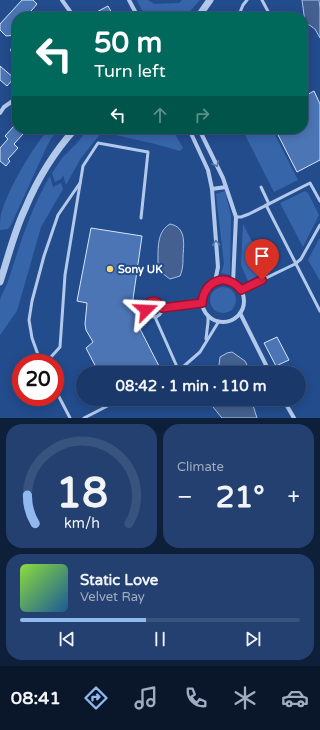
<!DOCTYPE html>
<meta charset="utf-8">
<style>
:root{--surface:#1a396a;--page:#234070;--text:#f1f3f6;--muted:#9facc1;--line:#38537e;--accent:#90b9f0}
body{margin:0;font-family:"Varela Round",sans-serif;background:var(--page);color:var(--text);height:100vh;display:flex;flex-direction:column;font-size:15px;white-space:nowrap}
*{box-sizing:border-box;margin:0}
p{font-size:13px;color:var(--muted)}
.icon{flex:none;width:22px;height:22px;fill:none;stroke:currentColor;stroke-width:2;stroke-linecap:round;stroke-linejoin:round}
.map{position:relative;height:418px;overflow:hidden}
.side{display:flex;flex-direction:column;gap:6px;padding:6px;background:#0e1f3a;flex:1}
.side>*{flex:none}
.hud{position:absolute;left:12px;top:12px;width:296px;height:122px;border-radius:16px;box-shadow:0 2px 10px #0003,0 0 0 1px var(--line);background:#00695c;color:#fff;overflow:hidden}
.speed{position:absolute;left:12px;top:354px;display:flex;gap:8px;font-size:20px;font-weight:700;text-align:center}
.speed>*{display:grid;place-content:center;width:52px;height:52px;border-radius:50%;background:var(--surface);box-shadow:0 2px 10px #0003,0 0 0 1px var(--line);line-height:1}
.speed .limit{border:6px solid #d22;background:#fff;color:#111}
.pin{position:absolute;display:grid;place-items:center;width:34px;height:34px;color:#fff;margin:-41px -17px;border-radius:50% 50% 50% 0;rotate:-45deg;box-shadow:0 0 4px #0007}
.pin .icon{rotate:45deg}
.me{position:absolute;width:44px;margin:-22px;rotate:69deg;stroke-linejoin:round;filter:drop-shadow(0 0 3px #0008)}
.turn{display:flex;align-items:center;gap:14px;height:84px;padding:0 16px;font-size:18px}
.turn .icon{width:52px;height:52px;stroke-width:2.5}
.turn b{display:block;font-size:28px;line-height:34px}
.lanes{display:flex;align-items:center;height:38px;padding:0 16px;background:#0003;justify-content:center;gap:20px;direction:ltr}
.lanes .off{opacity:.35}
.big{font-size:30px;font-weight:800;line-height:1.1}
.side .tile{flex:1;display:flex;flex-direction:column;justify-content:center;gap:6px;min-width:0;padding:0 14px;border-radius:16px;background:var(--page)}
.side .dial{align-items:center;gap:0}
.dial svg{height:104px;overflow:visible;fill:none;stroke:var(--line);stroke-width:7;stroke-linecap:round;text-anchor:middle}
.dial text{fill:var(--text);stroke:none}
.song{display:flex;align-items:center;gap:12px}
.cover{width:48px;height:48px;border-radius:6px;background:linear-gradient(135deg,hsl(90 70% 55%),hsl(210 70% 35%))}
.played{height:4px;border-radius:2px;background:linear-gradient(90deg,var(--accent) 45%,var(--line) 45%)}
.keys{display:flex;justify-content:space-around;direction:ltr}
.heat{display:flex;justify-content:space-between;align-items:center;font-size:22px;direction:ltr}
.side .tiles{flex:1;display:grid;gap:6px;grid-template-columns:1fr 1fr}
.tile:last-child{grid-column:span 2}
.trip{position:absolute;left:76px;top:366px;width:230px;height:40px;border-radius:20px;background:var(--surface);box-shadow:0 2px 10px #0003,0 0 0 1px var(--line);font-weight:800;line-height:40px;text-align:center}
.menu{display:flex;height:64px;justify-content:space-around;align-items:center;background:#0a172a;color:var(--muted)}
.menu .icon{width:28px;height:28px}
.menu .active{color:var(--accent)}
.menu b{font-size:18px;color:var(--text)}
.map>svg:first-child{display:block}
</style>
<div class="map">
<svg width="320" height="418" viewBox="0 0 320 418">
<rect width="100%" height="100%" fill="#234c8d"/>
<g fill="#3765aa">
<path d="M138 0H148L154 4 179 3 182 0H200L185 17H146L137 1Z"/>
<path d="M49 129H63L52 137 47 146 11 225 8 229 0 230C0 225 0 219 1 214 8 189 32 148 49 129Z"/>
<path d="M88 129H172L183 148 180 151 155 144 102 132 81 158 66 185 63 175 61 179 55 182 52 173 62 158 77 143Z"/>
<path d="M242 129H272L298 180 274 192Z"/>
<path d="M50 176 53 187 61 183 63 189 41 227 17 311 0 335C0 324 0 312 0 301 1 294 6 288 8 281 20 245 30 210 50 176Z"/>
<path d="M225 191 231 216 230 275 221 273 224 264 216 194Z"/>
<path d="M305 191 308 193 319 215 303 247 280 203Z"/>
<path d="M243 224 267 271 248 281 241 265Z"/>
<path d="M319 239H320V281L308 260Z"/>
<circle cx="223" cy="300" r="13"/>
</g>
<g fill="#446090" stroke="#a6c3ec">
<path d="M302 0H319L320 8V38L315 29 305 22Z"/>
<path d="M170 224C186 227 184 243 183 256 183 263 183 269 180 276L170 279C166 276 160 272 158 268 158 265 158 261 158 258 158 245 158 231 170 224Z"/>
<path d="M232 352 245 361 251 373H218L220 357 227 353Z"/>
<path d="M212 399H251L257 418H222L213 407Z"/>
</g>
<g fill="#4b75b4" stroke="#d7e4f8">
<path d="M22 0H33L37 4 26 17H17V35L6 36 0 30V24Z"/>
<path d="M108 6 114 17H87Z"/>
<path d="M0 66 14 78 7 86 0 80Z"/>
<path d="M314 91 320 104V160L297 172 275 129H303V97Z"/>
<path d="M14 126 23 134 14 144 18 148 8 159 10 161 6 166 0 161V148L8 139 5 136Z"/>
<path d="M91 228 142 236 132 306 135 308 138 314V325L160 368 150 373H99L86 348 93 342 86 330 85 324 87 303 77 301Z"/>
<path d="M277 337 289 360 276 366 264 343Z"/>
</g>
<g fill="none" stroke-linecap="round" stroke-linejoin="round">
<g stroke="#b2c9eb" stroke-width="3">
<path d="M262 0 271 17"/>
<path d="M238 17 243 5 247 0"/>
<path d="M261 187 269 204"/>
<path d="M266 205 320 311"/>
<path d="M236 217H241L249 214 310 183 320 201"/>
<path d="M241 290 295 264 301 259 320 225"/>
<circle cx="154" cy="309" r="8"/>
<path d="M162 308 202 303"/>
<path d="M155 317 178 369"/>
<path d="M206 339 208 322V315"/>
<path d="M41 363 51 357 60 347 65 275 83 166 98 143 148 152 141 218"/>
<path d="M41 363 32 338 29 320 32 301 44 256 58 215 80 183"/>
<path d="M170 373 184 366 200 352 219 321"/>
<path d="M55 389 70 418"/>
<path d="M84 418 121 399"/>
</g>
<g stroke="#b2c9eb" stroke-width="4">
<path d="M62 0 74 17"/>
<path d="M129 0 138 17"/>
<path d="M12 50 17 55"/>
<path d="M0 113 4 107 17 98"/>
<path d="M189 129 208 170 212 189 218 267 215 282"/>
<path d="M199 129 223 178 236 217 233 283"/>
<path d="M212 189 226 187"/>
<circle cx="223" cy="301" r="21"/>
<path d="M240 313 270 373"/>
<path d="M283 399 294 418"/>
</g>
<g stroke="#b2c9eb" stroke-width="7">
<path d="M198 17 210 0"/>
<path d="M0 282C8 258 14 232 25 209 37 180 54 152 75 129"/>
</g>
</g>
<defs><path id="oneway-chevron" d="M-2-3.5L2.5 0L-2 3.5" fill="none" stroke-width="1.6" stroke-linecap="round" stroke-linejoin="round"/></defs>
<g stroke="#5578ae">
<use href="#oneway-chevron" transform="translate(216 164) rotate(64)"/>
<use href="#oneway-chevron" transform="translate(216 243) rotate(-95)"/>
</g>
<g fill="none" stroke-linecap="round" stroke-linejoin="round">
<defs>
<path id="route" d="M146 310C146 303 151 300 157 302L162 308 202 303C204 280 227 272 241 290L262 280"/>
</defs>
<use href="#route" stroke="#92132f" stroke-width="10"/>
<use href="#route" stroke="#e11d48" stroke-width="7"/>
</g>
<circle fill="#f6d875" stroke="#234c8d" stroke-width="1.5" cx="110" cy="269" r="4"/>
<g text-anchor="middle" stroke-width="4" stroke-linejoin="round" paint-order="stroke">
<g font-size="11" font-weight="bold" fill="#fff" stroke="#234c8d" text-anchor="start">
<text x="118" y="273">Sony UK</text>
</g>
</g>
</svg>
<div class="speed"><div class="limit">20</div></div>
<div class="pin" style="left:262px;top:280px;background:#d93025"><svg class="icon" aria-label="arrive" viewBox="0 0 24 24"><path d="M6 21V4h12l-3 4 3 4H6"/></svg></div>
<svg class="me" style="left:146px;top:310px" viewBox="-20 -20 40 40"><path d="M0-17L14 15 0 8-14 15z" fill="#e11d48" stroke="#fff" stroke-width="4"/></svg>
<div class="trip">08:42 · 1 min · 110 m</div>
<div class="hud">
<div class="turn"><svg class="icon" aria-label="left" viewBox="0 0 24 24"><path d="M17 20v-9H6M10 6l-5 5 5 5"/></svg><div><b>50 m</b>Turn left</div></div>
<div class="lanes"><svg class="icon" aria-label="left" viewBox="0 0 24 24"><path d="M17 20v-9H6M10 6l-5 5 5 5"/></svg><svg class="icon off" aria-label="ahead" viewBox="0 0 24 24"><path d="M12 20V5M6 11l6-6 6 6"/></svg><svg class="icon off" aria-label="right" viewBox="0 0 24 24"><path d="M7 20v-9h11M14 6l5 5-5 5"/></svg></div>
</div>
</div>
<section class="side">
<div class="tiles">
<div class="tile dial"><svg viewBox="0 0 100 80">
<path d="M14 69A42 42 0 1 1 86 69"/>
<path d="M14 69A42 42 0 0 1 8 47" stroke="#90b9f0"/>
<text x="50" y="56" font-size="32" font-weight="700">18</text>
<text x="50" y="72" font-size="11">km/h</text>
</svg></div>
<div class="tile"><p>Climate</p>
<div class="heat"><a>−</a><b class="big">21°</b><a>+</a></div>
</div>
<div class="tile">
<div class="song"><i class="cover"></i><div><b>Static Love</b><p>Velvet Ray</p></div></div>
<div class="played"></div>
<div class="keys"><svg class="icon" aria-label="previous" viewBox="0 0 24 24"><path d="M18 5L8 12l10 7zM5 5v14"/></svg><svg class="icon" aria-label="pause" viewBox="0 0 24 24"><path d="M8 5v14M16 5v14"/></svg><svg class="icon" aria-label="next" viewBox="0 0 24 24"><path d="M6 5l10 7-10 7zM19 5v14"/></svg></div>
</div>
</div>
</section>
<nav class="menu">
<b>08:41</b>
<svg class="icon active" aria-label="directions" viewBox="0 0 24 24"><path d="M12 3l9 9-9 9-9-9zM9 14v-3h6M13 9l2 2-2 2"/></svg>
<svg class="icon" aria-label="music" viewBox="0 0 24 24"><path d="M9 18V5l10-2v13"/><circle cx="6" cy="18" r="3"/><circle cx="16" cy="16" r="3"/></svg>
<svg class="icon" aria-label="phone" viewBox="0 0 24 24"><path d="M5 4h4l2 5-3 2q2 4 5 5l2-3 5 2v4C11 20 4 13 5 4z"/></svg>
<svg class="icon" aria-label="climate" viewBox="0 0 24 24"><path d="M12 3v18M4 7l16 10M4 17L20 7"/></svg>
<svg class="icon" aria-label="car" viewBox="0 0 24 24"><path d="M5 17H2v-5l4-1 3-4h7l3 4 3 1v5h-3M9 17h6M6 11h13"/><circle cx="7" cy="17" r="2"/><circle cx="17" cy="17" r="2"/></svg>
</nav>
